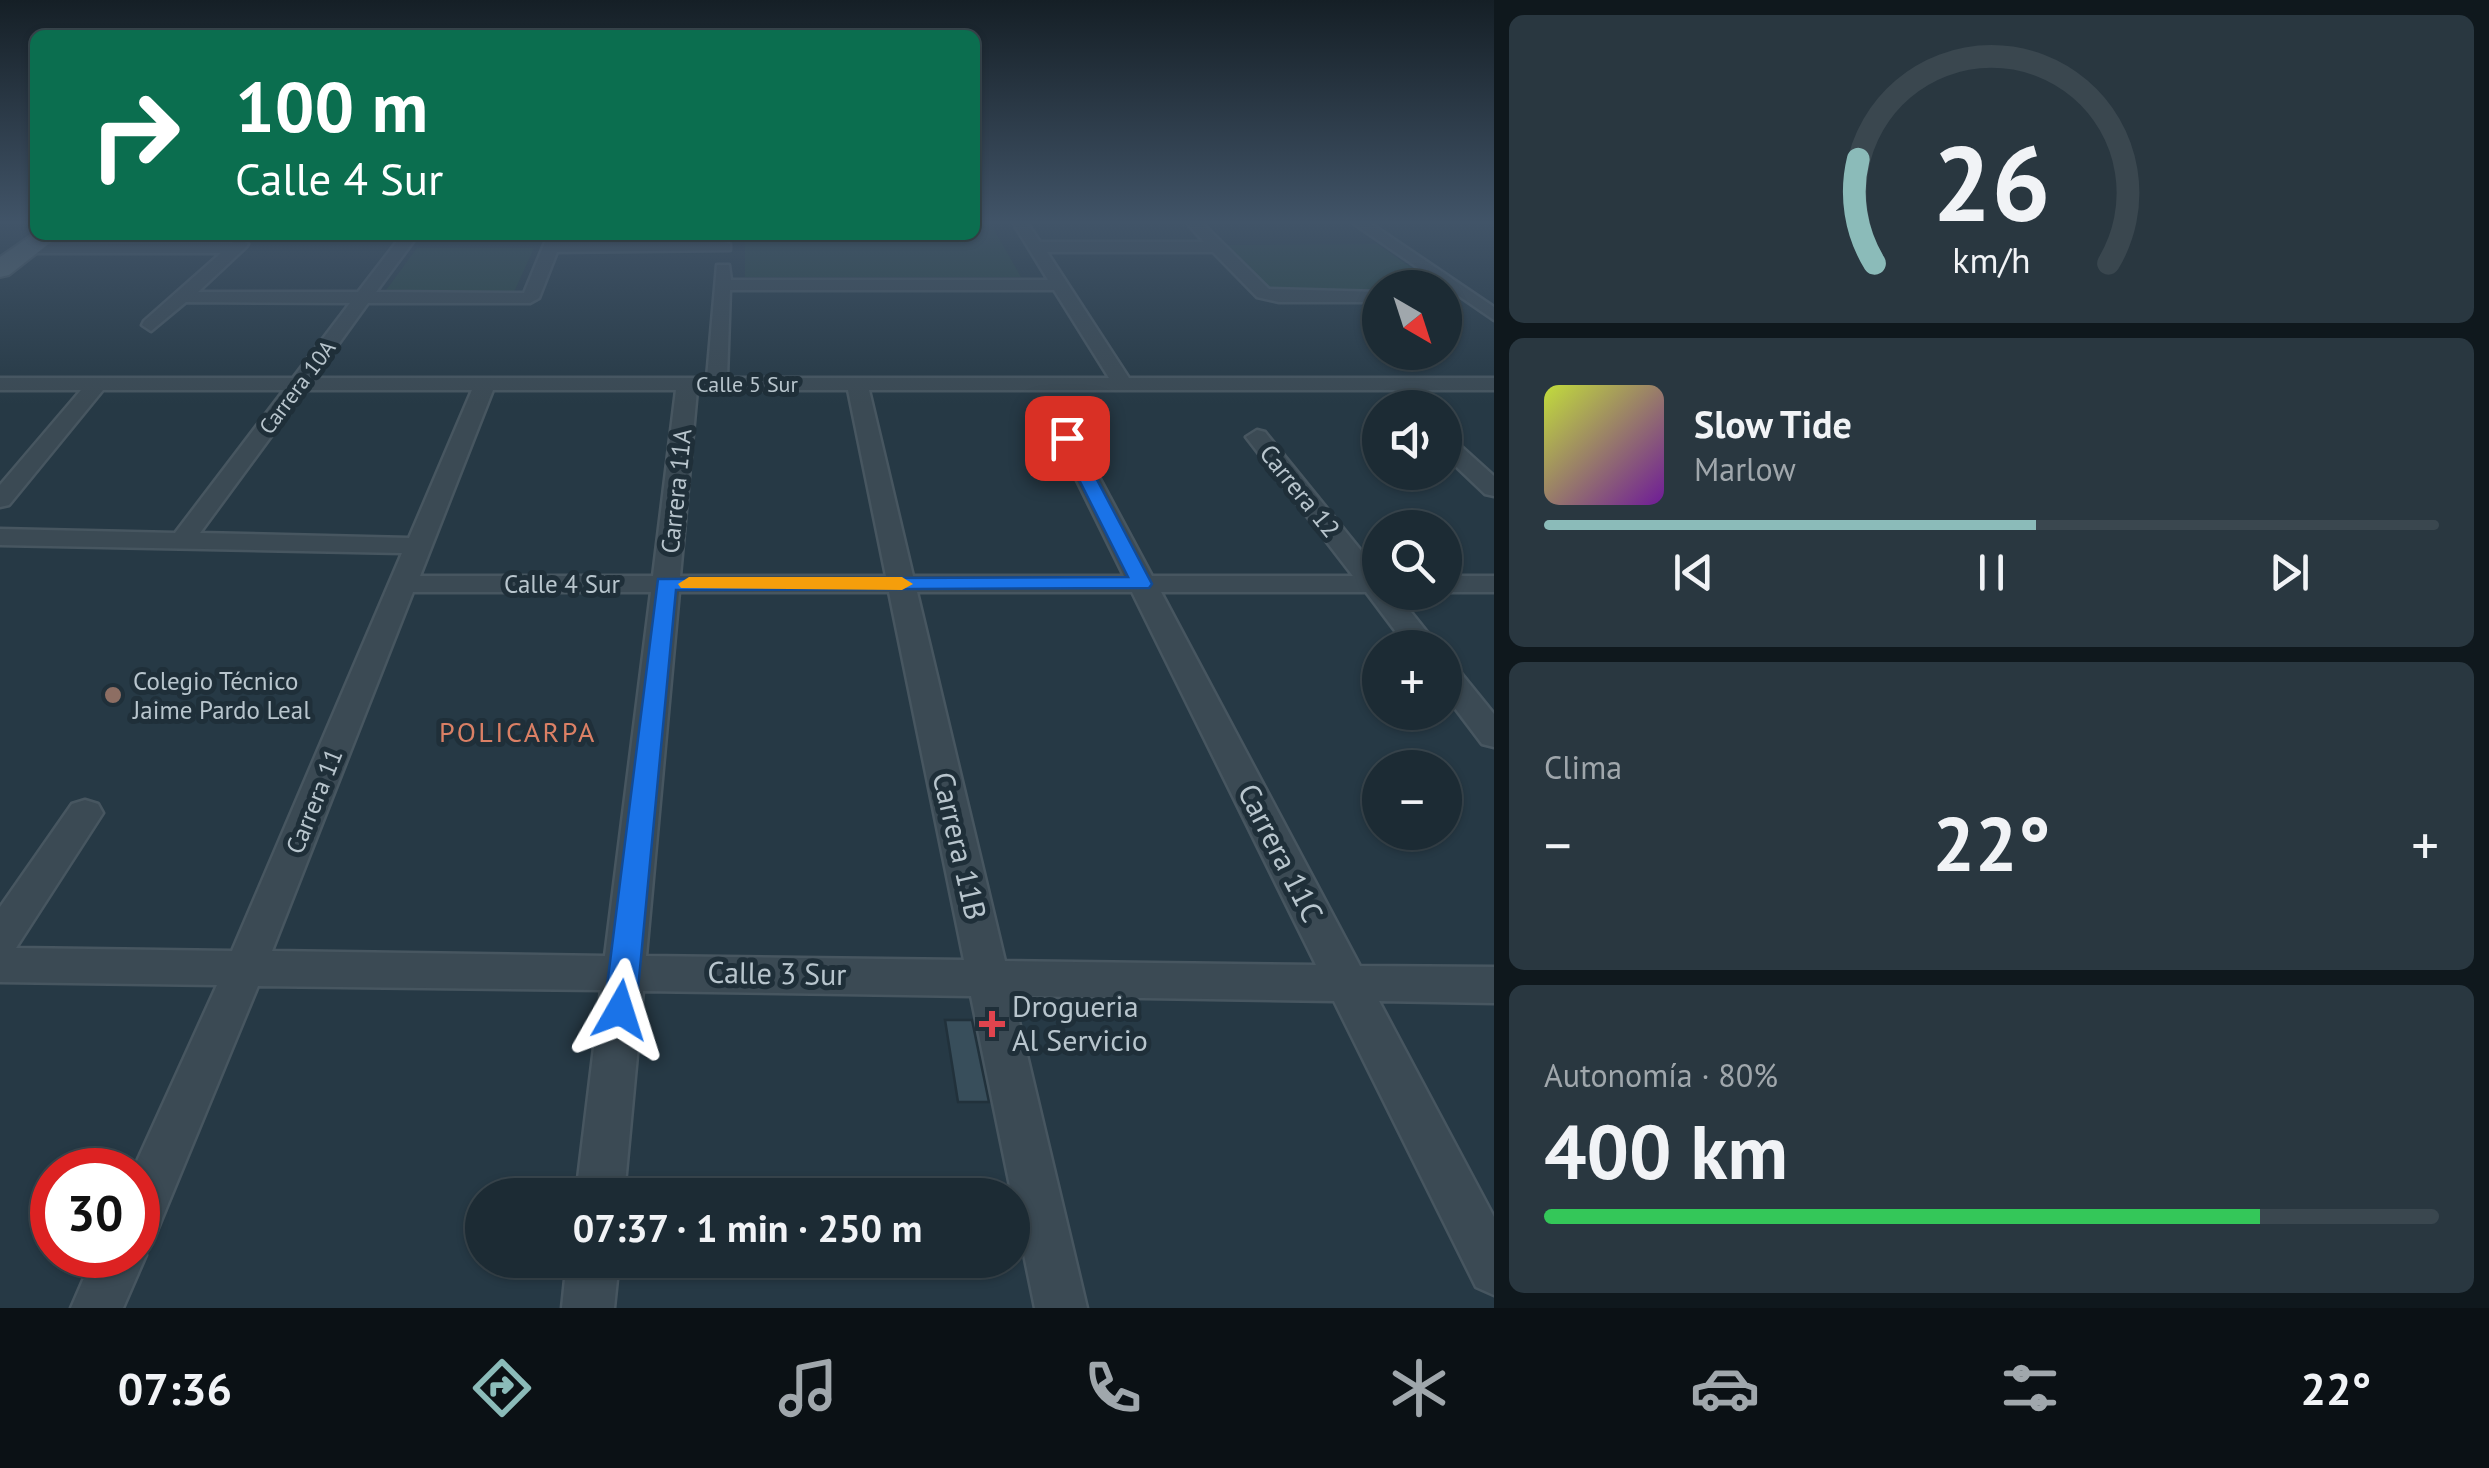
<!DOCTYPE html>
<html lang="es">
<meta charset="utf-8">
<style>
:root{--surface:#1c2b34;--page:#293740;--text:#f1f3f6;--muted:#a0a7ac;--line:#3a474f;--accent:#8bbbb9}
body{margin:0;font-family:"PT Sans",sans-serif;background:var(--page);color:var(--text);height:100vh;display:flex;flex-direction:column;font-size:38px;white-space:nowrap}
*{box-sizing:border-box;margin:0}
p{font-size:32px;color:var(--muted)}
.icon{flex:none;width:55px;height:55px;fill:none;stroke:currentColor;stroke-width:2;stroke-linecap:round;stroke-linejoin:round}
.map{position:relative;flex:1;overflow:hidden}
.panel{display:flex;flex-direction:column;gap:15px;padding:15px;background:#0f181d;width:995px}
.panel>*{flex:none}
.hud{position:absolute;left:30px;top:30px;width:950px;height:210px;border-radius:15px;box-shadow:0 2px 8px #0004,0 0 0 2px var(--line);background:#0b6e4f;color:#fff;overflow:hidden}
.needle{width:65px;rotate:141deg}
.fabs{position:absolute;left:1362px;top:270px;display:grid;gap:20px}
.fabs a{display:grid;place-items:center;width:100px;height:100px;border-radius:50%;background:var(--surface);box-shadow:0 2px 8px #0004,0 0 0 2px var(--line);font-size:50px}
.speed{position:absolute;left:30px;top:1148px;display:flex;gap:20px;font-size:50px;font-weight:700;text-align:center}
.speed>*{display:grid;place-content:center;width:130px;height:130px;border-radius:50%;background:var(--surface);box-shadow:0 2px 8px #0004,0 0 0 2px var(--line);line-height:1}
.speed .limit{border:15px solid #d22;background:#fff;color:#111}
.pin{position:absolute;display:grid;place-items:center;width:85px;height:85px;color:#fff;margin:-42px;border-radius:20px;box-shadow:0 5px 15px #0006}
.me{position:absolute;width:110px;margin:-55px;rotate:6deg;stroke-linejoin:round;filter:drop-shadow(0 0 8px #0008)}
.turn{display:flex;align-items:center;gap:35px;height:210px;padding:0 40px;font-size:45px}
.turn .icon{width:130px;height:130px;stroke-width:2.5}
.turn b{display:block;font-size:70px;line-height:85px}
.big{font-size:75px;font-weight:600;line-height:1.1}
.panel .tile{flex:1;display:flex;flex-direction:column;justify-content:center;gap:15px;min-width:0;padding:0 35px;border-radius:15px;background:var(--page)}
.panel .dial{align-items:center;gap:0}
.dial svg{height:260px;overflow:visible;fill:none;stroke:var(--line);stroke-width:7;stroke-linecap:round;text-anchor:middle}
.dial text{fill:var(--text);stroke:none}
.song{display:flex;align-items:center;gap:30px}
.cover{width:120px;height:120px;border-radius:15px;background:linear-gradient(135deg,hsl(70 70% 55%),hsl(280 70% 35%))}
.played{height:10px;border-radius:5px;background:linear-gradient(90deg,var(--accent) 55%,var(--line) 55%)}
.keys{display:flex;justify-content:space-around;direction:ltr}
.heat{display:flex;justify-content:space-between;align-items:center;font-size:55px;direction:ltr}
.charge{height:15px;border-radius:8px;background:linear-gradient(90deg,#34c759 80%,var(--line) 0)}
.trip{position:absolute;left:465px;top:1178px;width:565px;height:100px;border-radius:50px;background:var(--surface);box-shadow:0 2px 8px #0004,0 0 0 2px var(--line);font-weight:600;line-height:100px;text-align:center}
.menu{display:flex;height:160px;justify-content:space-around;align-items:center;background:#0b1115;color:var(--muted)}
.menu .icon{width:70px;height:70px}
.menu .active{color:var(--accent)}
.menu b{font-size:45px;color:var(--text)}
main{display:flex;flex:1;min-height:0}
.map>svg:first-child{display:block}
</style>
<main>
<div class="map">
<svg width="1494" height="1308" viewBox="0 0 1494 1308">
<rect width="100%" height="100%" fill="#263945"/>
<g fill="#284543">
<path d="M975 224H991L1021 277H745V235H975Z"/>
<path d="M1377 244 1439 287 1274 292 1222 245Z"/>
<path d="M417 248H534L514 292 384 293Z"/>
</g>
<path fill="#384e5b" stroke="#21313b" stroke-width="2.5" d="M945 1020H972L989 1102H958Z"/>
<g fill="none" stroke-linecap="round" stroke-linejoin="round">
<defs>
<g id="minor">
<path d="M1012 221H1026L1040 242H1204L1185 221H1200L1269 289 1380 292V302H1279L1257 297 1213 252H1047L1129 378H1494V390H869L913 576H1124L1056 438 1067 431 1078 438 1152 576H1353L1246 437 1257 430 1265 432 1380 574V592H1395L1435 642 1439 648H1408L1366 592H1161L1360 966 1494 967V1003L1379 1001 1494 1217V1295L1476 1287 1334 1001 1013 996 1087 1308H1035L971 996 643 991 624 1195H576L601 990 258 986 156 1233 139 1239 146 1255 123 1308H71L94 1255H138V1170H133L217 985 0 982V907L72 804 85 800 98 804 103 813 16 948 232 951 402 553 0 545V529L175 533 284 390H103L9 505 0 507V485L81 390H0V378H293L350 303 186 302 151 331 142 325 144 321 221 253H29L23 251V245L232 243 240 239 248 244 246 247 198 292H358L402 235H418L376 292 524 293 548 235H564L561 242H724L730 244V250L557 252 539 298 530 303H368L314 378H707L717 265H729L731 280H1048ZM730 290H1054L1109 378H727ZM305 390H472L409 538 200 533ZM493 390H676L653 576H420ZM697 390H848L886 576H680ZM413 592H651L605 956 272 951ZM679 592H889L964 960 646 956ZM917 592H1132L1316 965 1005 961Z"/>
<path d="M1350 221H1367L1494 307V320Z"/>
<path d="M1445 437 1453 439 1494 476V496L1485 494 1445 456Z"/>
<rect x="1445" y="576" width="49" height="16"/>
<path d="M1445 664 1456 667 1494 714V747L1482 744 1445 695Z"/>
<path d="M567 1260H619L614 1308H562Z"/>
</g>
<path id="primary" d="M35 233 60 235 9 275 0 277V257Z"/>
</defs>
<use href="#minor" stroke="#475660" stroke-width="5"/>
<use href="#primary" stroke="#475660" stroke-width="4"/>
<use href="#minor" fill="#3b4a54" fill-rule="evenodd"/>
<use href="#primary" fill="#596a74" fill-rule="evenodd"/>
</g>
<linearGradient id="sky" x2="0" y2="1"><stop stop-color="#151f26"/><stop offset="0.55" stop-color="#415468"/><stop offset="1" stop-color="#415468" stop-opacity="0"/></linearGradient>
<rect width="1494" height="404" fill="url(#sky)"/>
<path fill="#1a73e8" stroke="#114b97" stroke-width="2.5" d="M1061 434 1075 438 1152 584 1149 588 676 590 636 1010 631 1019 620 1024 609 1019 604 1010 658 579 1128 577 1058 438Z"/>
<path fill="#f59e0b" d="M689 577H902L913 584 902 590 681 588 678 584Z"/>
<circle fill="#8d6e63" stroke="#1f2f39" stroke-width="4" cx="113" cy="695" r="10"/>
<path fill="#e0444e" stroke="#1f2f39" stroke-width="4" d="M987 1009h10v10h10v10h-10v10h-10v-10h-10v-10h10z"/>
<g text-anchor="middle" stroke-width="10" stroke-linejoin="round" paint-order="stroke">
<g font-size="22" fill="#b8c5cd" stroke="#1f2f39">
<text x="747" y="392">Calle 5 Sur</text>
<text transform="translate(297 387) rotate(-53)" y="8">Carrera 10A</text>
</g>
<g font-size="25" fill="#b8c5cd" stroke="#1f2f39">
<text transform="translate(676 491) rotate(-84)" y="9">Carrera 11A</text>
<text transform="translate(1300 491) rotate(51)" y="9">Carrera 12</text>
<text x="562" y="593">Calle 4 Sur</text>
<text transform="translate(314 801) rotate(-68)" y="9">Carrera 11</text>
</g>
<g font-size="25" fill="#b8c5cd" stroke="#1f2f39" text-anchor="start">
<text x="133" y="690">Colegio Técnico<tspan x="133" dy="29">Jaime Pardo Leal</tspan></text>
</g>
<g font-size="28" letter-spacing="2.5" fill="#db8065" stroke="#1f2f39">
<text x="518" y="742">POLICARPA</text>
</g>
<g font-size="30" fill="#b8c5cd" stroke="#1f2f39">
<text transform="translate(959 846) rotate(77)" y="10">Carrera 11B</text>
<text transform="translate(1280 853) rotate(63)" y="10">Carrera 11C</text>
<text transform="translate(777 974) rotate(1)" y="10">Calle 3 Sur</text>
</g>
<g font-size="30" fill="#b8c5cd" stroke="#1f2f39" text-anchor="start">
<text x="1012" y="1017">Drogueria<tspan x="1012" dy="34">Al Servicio</tspan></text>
</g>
</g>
</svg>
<div class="fabs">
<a><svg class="needle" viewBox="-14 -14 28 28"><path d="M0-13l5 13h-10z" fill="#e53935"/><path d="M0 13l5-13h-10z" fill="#a0a7ac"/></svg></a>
<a><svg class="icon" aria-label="sound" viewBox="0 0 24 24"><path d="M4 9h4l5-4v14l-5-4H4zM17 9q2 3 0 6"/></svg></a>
<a><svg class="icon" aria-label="search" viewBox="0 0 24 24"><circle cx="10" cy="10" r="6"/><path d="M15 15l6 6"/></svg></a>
<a>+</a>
<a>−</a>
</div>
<div class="speed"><div class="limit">30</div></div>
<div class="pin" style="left:1067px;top:438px;background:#d93025"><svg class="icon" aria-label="arrive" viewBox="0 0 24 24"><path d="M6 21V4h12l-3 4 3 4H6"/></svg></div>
<svg class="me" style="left:620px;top:1010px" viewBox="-20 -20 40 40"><path d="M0-17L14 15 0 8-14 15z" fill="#1a73e8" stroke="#fff" stroke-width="4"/></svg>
<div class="trip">07:37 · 1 min · 250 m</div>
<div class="hud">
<div class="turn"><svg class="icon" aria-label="right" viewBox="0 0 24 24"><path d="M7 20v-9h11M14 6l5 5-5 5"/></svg><div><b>100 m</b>Calle 4 Sur</div></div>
</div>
</div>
<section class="panel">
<div class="tile dial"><svg viewBox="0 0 100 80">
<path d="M14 69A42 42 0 1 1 86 69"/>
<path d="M14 69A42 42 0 0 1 9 37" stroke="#8bbbb9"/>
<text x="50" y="56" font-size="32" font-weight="700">26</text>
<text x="50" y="72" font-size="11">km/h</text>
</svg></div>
<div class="tile">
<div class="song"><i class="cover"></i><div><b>Slow Tide</b><p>Marlow</p></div></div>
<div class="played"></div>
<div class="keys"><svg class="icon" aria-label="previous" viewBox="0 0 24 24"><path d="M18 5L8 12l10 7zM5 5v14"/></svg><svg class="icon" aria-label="pause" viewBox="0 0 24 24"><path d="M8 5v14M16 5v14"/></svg><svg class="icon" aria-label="next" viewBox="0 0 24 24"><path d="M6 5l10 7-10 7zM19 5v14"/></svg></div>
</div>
<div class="tile"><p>Clima</p>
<div class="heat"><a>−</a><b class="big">22°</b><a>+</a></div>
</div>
<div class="tile"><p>Autonomía · 80%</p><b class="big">400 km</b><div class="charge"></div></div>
</section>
</main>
<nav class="menu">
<b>07:36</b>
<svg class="icon active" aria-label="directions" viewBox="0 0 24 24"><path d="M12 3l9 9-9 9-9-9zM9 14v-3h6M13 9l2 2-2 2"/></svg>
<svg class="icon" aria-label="music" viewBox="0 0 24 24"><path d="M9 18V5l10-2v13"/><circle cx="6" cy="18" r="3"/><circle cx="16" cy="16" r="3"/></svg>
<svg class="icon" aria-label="phone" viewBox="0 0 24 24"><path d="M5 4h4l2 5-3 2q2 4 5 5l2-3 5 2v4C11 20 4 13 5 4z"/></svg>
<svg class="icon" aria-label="climate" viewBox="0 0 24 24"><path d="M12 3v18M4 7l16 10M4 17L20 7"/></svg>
<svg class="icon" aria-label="car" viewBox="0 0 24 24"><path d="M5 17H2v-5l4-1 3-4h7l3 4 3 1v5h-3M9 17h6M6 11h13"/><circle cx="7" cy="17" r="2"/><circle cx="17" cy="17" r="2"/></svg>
<svg class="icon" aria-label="filters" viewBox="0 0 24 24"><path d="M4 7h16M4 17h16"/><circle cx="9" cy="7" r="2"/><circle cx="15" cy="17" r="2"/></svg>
<b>22°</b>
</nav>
